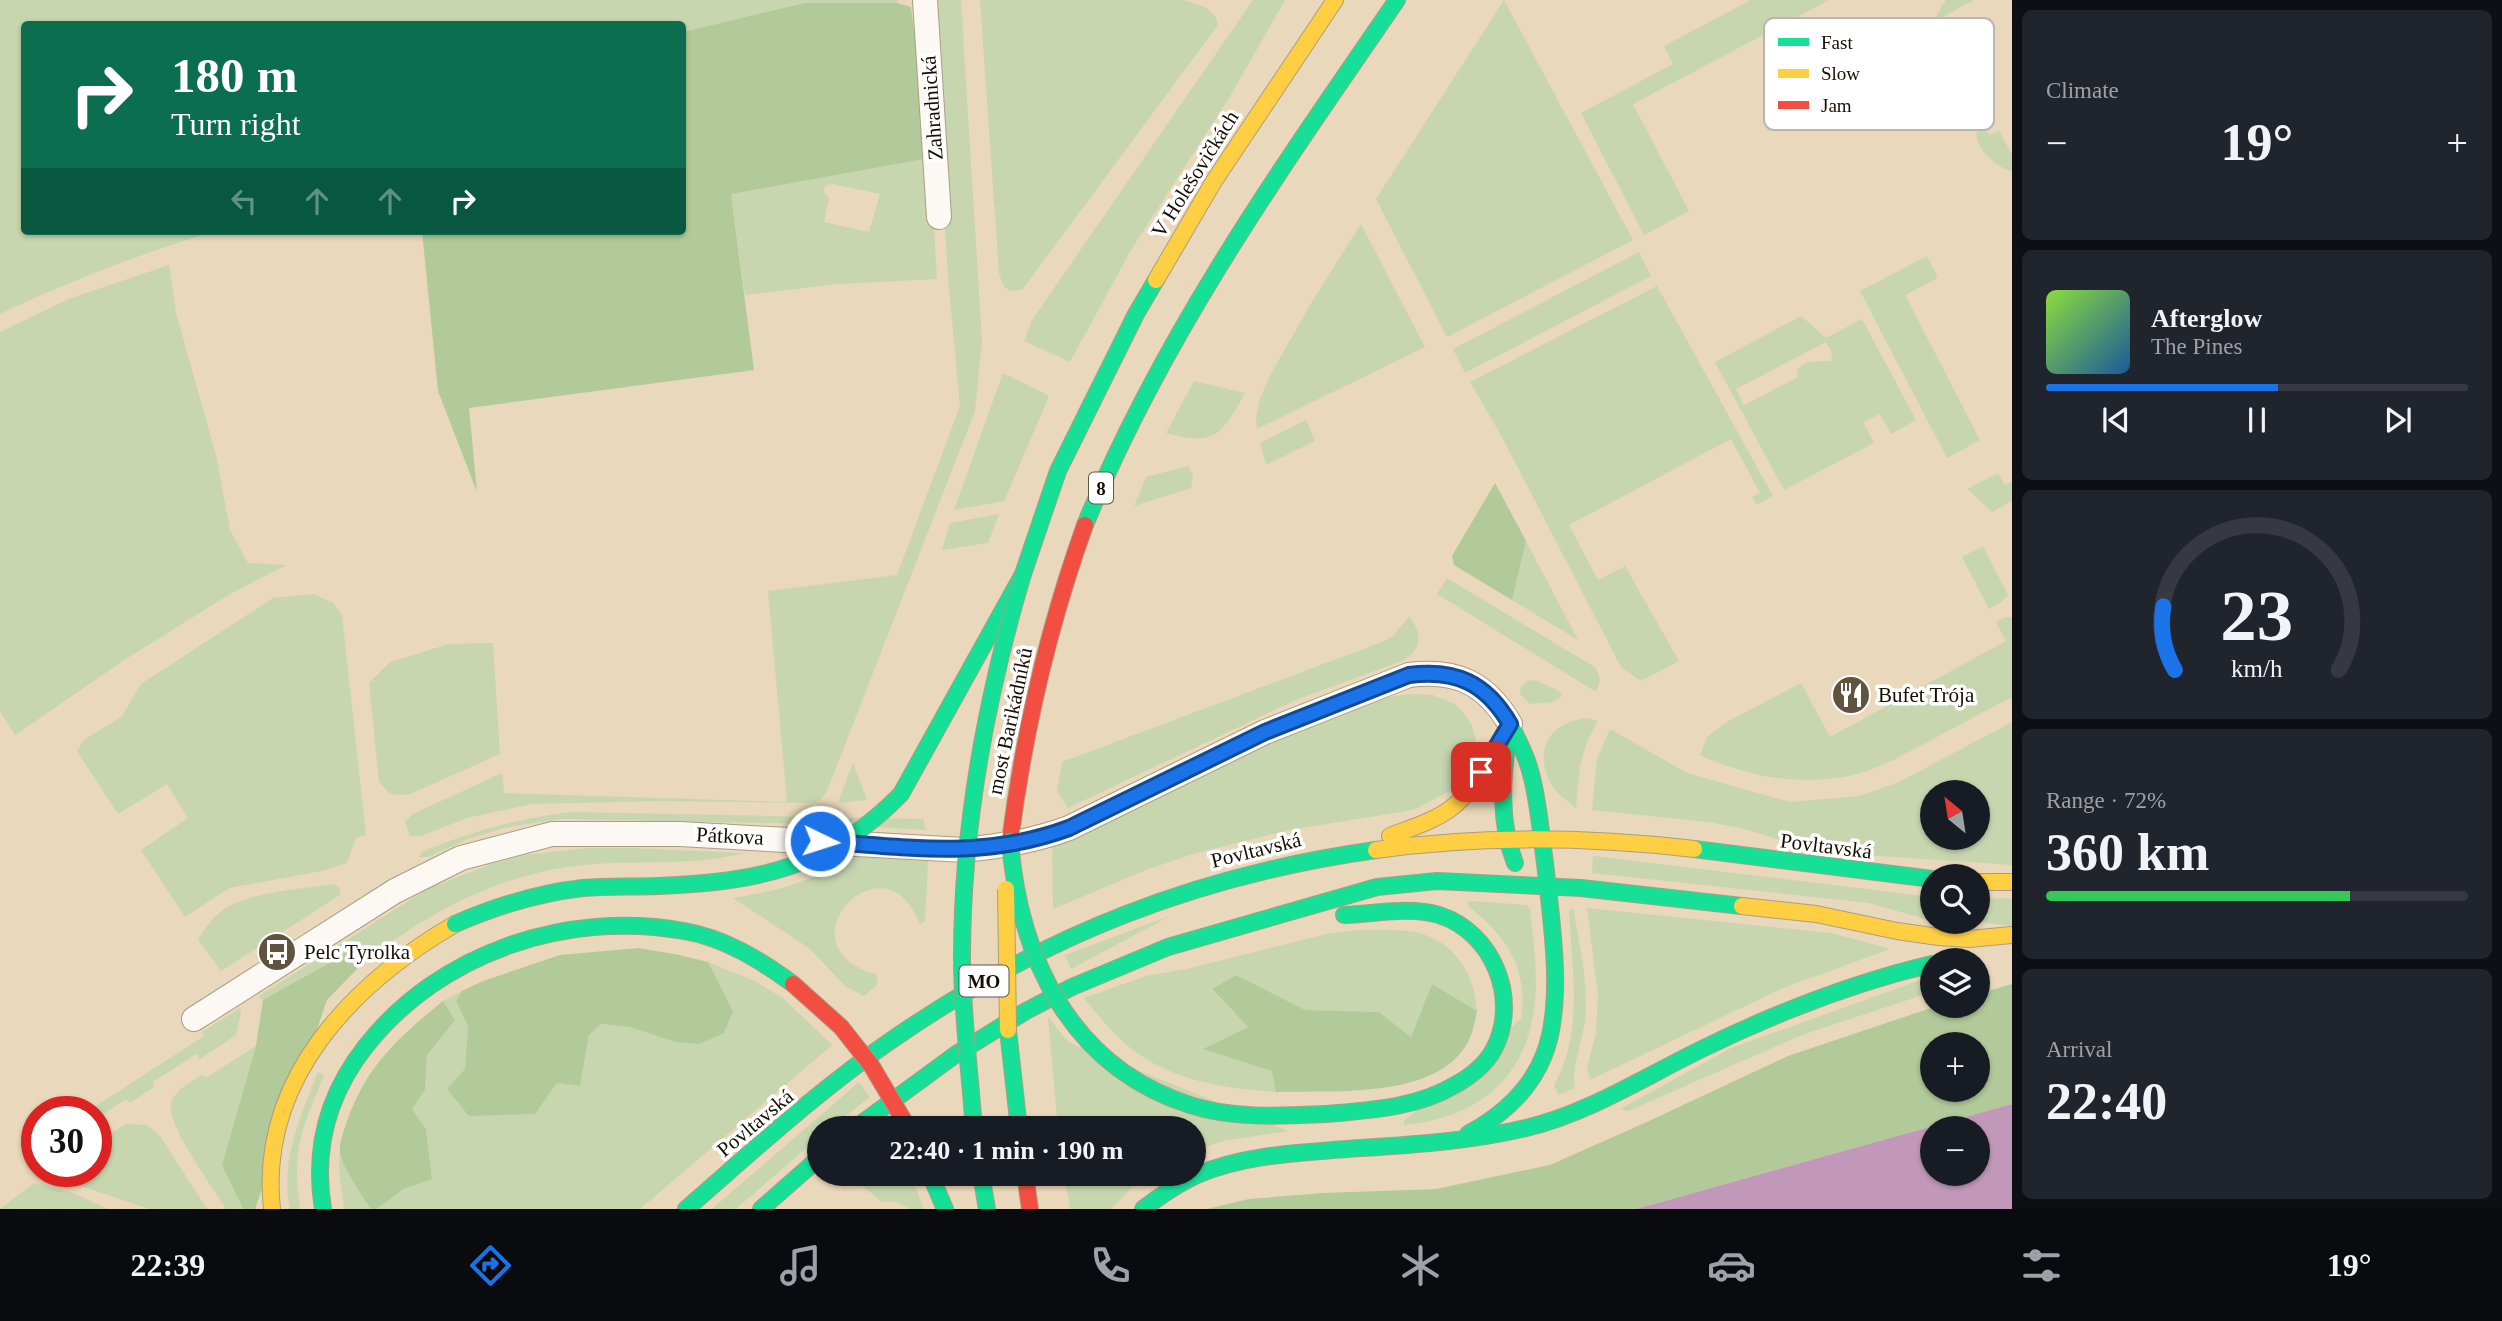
<!DOCTYPE html>
<meta charset="utf-8">
<style>
:root{--surface:#171b24;--page:#20242c;--text:#f1f3f6;--muted:#9ea1a6;--line:#363941;--accent:#1a73e8}
body{margin:0;font-family:Georgia,serif;background:var(--page);color:var(--text);height:100vh;display:flex;flex-direction:column;font-size:26px;white-space:nowrap}
*{box-sizing:border-box;margin:0}
p{font-size:23px;color:var(--muted)}
.icon{flex:none;width:38px;height:38px;fill:none;stroke:currentColor;stroke-width:2;stroke-linecap:round;stroke-linejoin:round}
.map{position:relative;flex:1;overflow:hidden}
.details{display:flex;flex-direction:column;gap:10px;padding:10px;background:#0d0f14;width:490px}
.details>*{flex:none}
.banner{position:absolute;left:21px;top:21px;width:665px;height:214px;border-radius:7px;box-shadow:0 2px 5px #0004;background:#0b6e4f;color:#fff;overflow:hidden}
.needle{width:46px;rotate:330deg}
.fabs{position:absolute;left:1920px;top:780px;display:grid;gap:14px}
.fabs a{display:grid;place-items:center;width:70px;height:70px;border-radius:50%;background:var(--surface);box-shadow:0 2px 5px #0004;font-size:35px}
.speed{position:absolute;left:21px;top:1096px;display:flex;gap:14px;font-size:35px;font-weight:700;text-align:center}
.speed>*{display:grid;place-content:center;width:91px;height:91px;border-radius:50%;background:var(--surface);box-shadow:0 2px 5px #0004;line-height:1}
.speed .limit{border:10px solid #d22;background:#fff;color:#111}
.pin{position:absolute;display:grid;place-items:center;width:60px;height:60px;color:#fff;margin:-30px;border-radius:14px;box-shadow:0 4px 10px #0006}
.me{position:absolute;width:77px;margin:-38px;rotate:94deg;stroke-linejoin:round;filter:drop-shadow(0 0 5px #0008)}
.turn{display:flex;align-items:center;gap:24px;height:147px;padding:0 35px;font-size:32px}
.turn .icon{width:91px;height:91px;stroke-width:2.5}
.turn b{display:block;font-size:49px;line-height:60px}
.lanes{display:flex;align-items:center;height:66px;padding:0 35px;background:#0003;justify-content:center;gap:35px;direction:ltr}
.lanes .off{opacity:.35}
.big{font-size:52px;font-weight:700;line-height:1.1}
.details .tile{flex:1;display:flex;flex-direction:column;justify-content:center;gap:10px;min-width:0;padding:0 24px;border-radius:10px;background:var(--page)}
.details .dial{align-items:center;gap:0}
.dial svg{height:182px;overflow:visible;fill:none;stroke:var(--line);stroke-width:7;stroke-linecap:round;text-anchor:middle}
.dial text{fill:var(--text);stroke:none}
.song{display:flex;align-items:center;gap:21px}
.cover{width:84px;height:84px;border-radius:10px;background:linear-gradient(135deg,hsl(90 70% 55%),hsl(210 70% 35%))}
.played{height:7px;border-radius:4px;background:linear-gradient(90deg,var(--accent) 55%,var(--line) 55%)}
.keys{display:flex;justify-content:space-around;direction:ltr}
.heat{display:flex;justify-content:space-between;align-items:center;font-size:38px;direction:ltr}
.charge{height:10px;border-radius:5px;background:linear-gradient(90deg,#34c759 72%,var(--line) 0)}
.trip{position:absolute;left:807px;top:1116px;width:399px;height:70px;border-radius:35px;background:var(--surface);box-shadow:0 2px 5px #0004;font-weight:700;line-height:70px;text-align:center}
.tabs{display:flex;height:112px;justify-content:space-around;align-items:center;background:#090b0e;color:var(--muted)}
.tabs .icon{width:49px;height:49px}
.tabs .selected{color:var(--accent)}
.tabs b{font-size:32px;color:var(--text)}
main{display:flex;flex:1;min-height:0}
.map>svg:first-child{display:block}
</style>
<main>
<div class="map">
<svg width="2012" height="1209" viewBox="0 0 2012 1209">
<rect width="100%" height="100%" fill="#e9d8bb"/>
<g fill="#c7d6af" fill-rule="evenodd">
<path d="M0 0H898L897 3H804L683 32 682 24H24V231H216C142 253 69 281 0 314Z"/>
<path d="M938 0H961L982 341 975 411 827 791 821 799 814 803 659 801 532 804 467 818 421 836H410L405 821 413 814 502 773 504 793 787 802 768 591 897 575 960 406 948 278 933 30Z"/>
<path d="M980 0H1183C1199 5 1215 7 1218 25L1022 290 1011 291 1004 287 999 274Z"/>
<path d="M1253 0H1285L1229 98 1131 250 1070 362 1024 341 1032 320Z"/>
<path d="M1504 0 1633 240 1447 337 1376 199Z"/>
<path d="M1751 0H1829L1633 104 1689 211 1644 235 1581 113 1673 64 1664 46Z"/>
<path d="M1946 0H1974L1943 17 1957 45 1940 53 1933 50C1930 33 1935 14 1946 0Z"/>
<path d="M1984 127 1989 135 1999 130 2012 155V172C1995 165 1978 152 1976 133Z"/>
<path d="M930 158 937 279 837 284 745 295 731 194ZM832 184 880 194 869 232 824 222 829 198 823 191 826 185Z"/>
<path d="M1361 224 1425 347 1257 429 1256 417 1260 398 1271 374 1310 305Z"/>
<path d="M1639 252 1651 276 1465 373 1453 349Z"/>
<path d="M1927 256 1938 278 1905 295 1980 440 1947 458 1860 291Z"/>
<path d="M169 265 176 313 216 455 230 530 248 563 286 565 230 594 126 659 15 735 0 712V332L71 298Z"/>
<path d="M1657 286 1773 496 1756 505 1752 497 1760 493 1731 439 1569 525 1598 580 1625 566 1679 661 1641 681 1621 667 1502 437 1470 382Z"/>
<path d="M1801 316 1826 338 1862 319 1916 420 1891 434 1880 414 1863 422 1874 443 1784 490 1715 362ZM1826 342 1832 352 1831 361 1807 362 1797 369 1798 377 1744 405 1736 389Z"/>
<path d="M1003 373 1049 396 1004 501 954 510Z"/>
<path d="M1194 381 1245 393C1222 434 1216 447 1166 433Z"/>
<path d="M1306 420 1315 441 1266 465 1260 443Z"/>
<path d="M1188 466 1193 475 1191 488 1134 506 1146 477Z"/>
<path d="M1998 473 2005 485 2012 482V501L1992 512 1967 489Z"/>
<path d="M999 514 988 543 942 550 950 523Z"/>
<path d="M1526 541 1578 640 1512 600Z"/>
<path d="M1983 546 2008 595 2001 602 1989 609 1962 557Z"/>
<path d="M1447 578 1596 668 1600 680 1596 692 1437 594Z"/>
<path d="M313 594 333 603 342 615 366 835 356 838 347 863 322 871 229 888 185 917 141 850 188 818 167 784 118 814 77 751 84 740 122 716 141 684 273 598Z"/>
<path d="M1409 617C1423 632 1422 651 1402 661L1298 699 1068 808 1057 792 1062 762 1382 642 1393 636Z"/>
<path d="M2005 617H2012V697C1983 712 1955 727 1926 743 1904 754 1881 768 1857 774 1805 787 1749 778 1700 755L1707 737 1727 722 1801 683 1830 737 2006 641 1996 622Z"/>
<path d="M493 643 500 754 408 795 390 794 379 782 369 683 390 662 449 644Z"/>
<path d="M1535 680 1561 692 1562 696 1554 702 1530 704 1520 694 1521 686 1527 681Z"/>
<path d="M1409 694 1433 695 1455 704 1464 713 1472 726 1476 740 1474 756 1454 789 1413 810 1289 830 1193 854 1146 870 1053 909 1052 847 1267 743 1386 698Z"/>
<path d="M1587 718 1598 721C1579 753 1579 772 1576 808 1566 800 1554 792 1549 780 1534 746 1552 722 1587 718Z"/>
<path d="M2012 722V865L1821 852 1741 828 1708 822 1592 810 1597 759 1610 729 1687 773 1790 802 1859 796 1899 782ZM1932 793H1978V838H1932Z"/>
<path d="M853 763 867 800 838 803Z"/>
<path d="M570 812 923 819 926 830 819 824 560 819 509 827 468 839 428 857H419L422 852C472 831 516 819 570 812Z"/>
<path d="M587 848H629L746 853C729 856 711 860 693 861 647 864 600 860 555 869 480 884 416 920 357 969L349 952 263 1000 259 996 427 889 494 863 524 855Z"/>
<path d="M1593 856 1932 897V921L1869 903 1592 873Z"/>
<path d="M855 857 928 861 925 921 920 925C886 830 776 946 875 974L878 981 876 986 864 996 846 987 809 948 733 898C780 891 813 880 855 857Z"/>
<path d="M334 884 340 888V895L221 971 198 939C205 928 212 918 223 910 247 892 303 889 334 884Z"/>
<path d="M2012 898V926L1978 922V899Z"/>
<path d="M1472 901 1527 905 1530 910C1533 939 1538 971 1535 1001 1528 1078 1478 1118 1404 1125V1121L1521 1019C1529 970 1506 935 1469 907L1468 902Z"/>
<path d="M1573 907C1579 944 1589 982 1585 1020 1583 1038 1570 1074 1575 1088L1558 1095 1554 1085C1584 1033 1572 968 1569 911Z"/>
<path d="M1587 908 1832 933 1890 949 1783 988 1590 1080 1587 1068 1596 1033 1598 997Z"/>
<path d="M1170 916 1071 969 1065 955Z"/>
<path d="M1357 930C1374 930 1391 929 1407 931 1450 935 1475 971 1477 1011L1432 984 1411 1037 1379 1012 1305 1010 1236 975 1212 990 1248 1027 1204 1049 1273 1071 1276 1092C1218 1088 1159 1079 1116 1035 1105 1024 1095 1011 1084 998L1146 976 1186 969 1326 934Z"/>
<path d="M708 962 755 981 784 999 832 1045 640 1209H377L403 1189 432 1178 426 1129 412 1109 425 1090 427 1055 455 1020 443 1001 462 991 456 1001 468 1026 465 1069 580 1086 589 1035 601 1024 630 1027 675 1042 733 1011Z"/>
<path d="M1932 976V992L1802 1035 1628 1111 1620 1109 1731 1048Z"/>
<path d="M240 1008 241 1012 236 1035 200 1059 196 1054 153 1082 154 1087 130 1103 126 1099 96 1119V1111H88L204 1036 202 1032Z"/>
<path d="M1048 1017 1068 1042 1288 1131 1223 1141 1194 1151V1129H1058Z"/>
<path d="M256 1046 222 1165 243 1209H226C214 1189 166 1124 171 1104 175 1089 189 1083 202 1075L207 1077Z"/>
<path d="M318 1072 324 1076C301 1130 292 1149 300 1209H290C280 1159 300 1118 318 1072Z"/>
<path d="M859 1082 870 1097 829 1129H819V1137L736 1209H712Z"/>
<path d="M126 1124 147 1125 160 1136 207 1209H149L75 1184 43 1178 54 1171H96V1143Z"/>
<path d="M340 1151 356 1186 371 1209H344L339 1171Z"/>
<path d="M848 1174H910L924 1209H910L896 1202H882Z"/>
<path d="M1064 1174H1148L1135 1184 1111 1209H1070Z"/>
<path d="M34 1183 73 1193 108 1209H0Z"/>
</g>
<g fill="#b2c999" fill-rule="evenodd">
<path d="M804 3H897L911 7 930 158 731 194 754 370 469 408 477 492 438 391 422 231H682L683 32Z"/>
<path d="M1495 483 1526 541 1512 600 1454 565 1452 556Z"/>
<path d="M639 948 679 955 708 962 733 1011 724 1033 699 1044 675 1042 630 1027 601 1024 589 1035 580 1086 557 1083 535 1114 469 1116 447 1089 465 1069 468 1026 456 1001 462 991 483 981 560 955Z"/>
<path d="M349 952 357 969 327 1000 255 1209H243L222 1165 256 1046 263 1000Z"/>
<path d="M1236 975 1305 1010 1379 1012 1411 1037 1432 984 1477 1011C1475 1021 1473 1033 1468 1042 1437 1100 1332 1090 1276 1092L1272 1071 1203 1049 1248 1027 1212 989Z"/>
<path d="M2012 984V1104L1636 1209H1207L1249 1199 1324 1193 1436 1189 1550 1165 1649 1121 1788 1056 1937 1006H1978V994ZM1932 1045H1978V1090H1932Z"/>
<path d="M443 1001 455 1020 427 1055 425 1090 412 1109 426 1129 432 1179 403 1189 377 1209H371C361 1194 344 1170 340 1152 339 1143 344 1130 347 1121 367 1065 398 1038 443 1001Z"/>
</g>
<path fill="#c298ba" fill-rule="evenodd" d="M2012 1104V1209H1636ZM1932 1129H1978V1174H1932Z"/>
<g fill="none" stroke-linecap="round" stroke-linejoin="round">
<defs>
<g id="street">
<path d="M925 0 939 217"/>
<path d="M194 1019 395 891 461 858 552 834H680L964 850C1001 846 1034 841 1069 828L1265 732 1409 675C1456 669 1486 683 1510 724"/>
</g>
<g id="fast">
<path d="M1085 525C1162 336 1282 167 1397 0"/>
<path d="M1508 737C1502 780 1499 822 1515 863"/>
<path d="M901 794 1023 574 1058 471 1136 314 1156 280"/>
<path d="M1694 849 1932 879"/>
<path d="M1008 1030 1019 1129"/>
<path d="M1327 1114C1371 1110 1416 1108 1455 1085 1470 1077 1486 1064 1494 1049 1520 999 1493 932 1439 915 1409 906 1375 914 1344 915"/>
<path d="M854 1129 955 1055 1026 1011 1072 987 1168 947 1377 887 1437 881 1581 888 1742 906"/>
<path d="M1468 1134C1501 1116 1530 1091 1544 1055 1565 1002 1551 919 1545 863 1541 835 1539 806 1532 778 1528 759 1519 742 1510 724"/>
<path d="M930 1174 945 1209"/>
<path d="M981 1174 987 1209"/>
<path d="M323 1209C313 1148 328 1094 366 1046 440 952 568 910 684 931 725 938 760 960 793 984"/>
<path d="M686 1209C754 1150 821 1088 896 1037 1045 935 1197 875 1376 850"/>
<path d="M761 1209 819 1158"/>
<path d="M1143 1209C1160 1196 1177 1184 1197 1175 1244 1155 1297 1153 1347 1149 1407 1145 1467 1142 1526 1128 1589 1113 1646 1076 1704 1048 1778 1012 1852 983 1932 964"/>
</g>
<g id="slow">
<path d="M1156 280 1214 181 1335 0"/>
<path d="M1390 836C1410 828 1432 822 1450 809 1478 788 1493 753 1510 724"/>
<path d="M1376 850C1481 835 1589 837 1694 849"/>
<path d="M1978 882H2012"/>
<path d="M1742 906 1816 914 1897 931 1939 937 1969 939 2012 935"/>
<path d="M272 1209C258 1080 352 984 455 924"/>
</g>
<g id="jam">
<path d="M1010 841C1024 732 1048 628 1085 525"/>
<path d="M1025 1174 1030 1209"/>
</g>
</defs>
<use href="#street" stroke="#ab9d82" stroke-width="26"/>
<use href="#fast" stroke="#ab9d82" stroke-width="18"/>
<use href="#slow" stroke="#ab9d82" stroke-width="18"/>
<use href="#jam" stroke="#ab9d82" stroke-width="18"/>
<use href="#street" stroke="#fcf9f5" stroke-width="24"/>
<use href="#fast" stroke="#16e098" stroke-width="16"/>
<use href="#slow" stroke="#ffcf43" stroke-width="16"/>
<use href="#jam" stroke="#f24e42" stroke-width="16"/>
<defs>
<g id="fast-bridge">
<path d="M1010 841C1019 958 1071 1067 1190 1105 1233 1119 1282 1116 1327 1114"/>
<path d="M455 924C496 906 539 893 583 888 608 886 633 887 658 886 758 882 829 868 901 794"/>
<path d="M973 1117C969 1064 962 1011 962 957 962 827 986 698 1023 574"/>
</g>
<path id="slow-bridge" d="M1006 889 1008 1030"/>
<path id="jam-bridge" d="M793 984 841 1027 871 1065 909 1129"/>
</defs>
<use href="#fast-bridge" stroke="#ab9d82" stroke-width="18" stroke-linecap="butt"/>
<use href="#slow-bridge" stroke="#ab9d82" stroke-width="18" stroke-linecap="butt"/>
<use href="#jam-bridge" stroke="#ab9d82" stroke-width="18" stroke-linecap="butt"/>
<use href="#fast-bridge" stroke="#16e098" stroke-width="16"/>
<use href="#slow-bridge" stroke="#ffcf43" stroke-width="16"/>
<use href="#jam-bridge" stroke="#f24e42" stroke-width="16"/>
</g>
<g fill="none" stroke-linecap="round" stroke-linejoin="round">
<defs>
<path id="route" d="M820 841C908 847 983 860 1069 828L1265 732 1409 675C1456 669 1486 683 1510 724L1481 772"/>
</defs>
<use href="#route" stroke="#114b97" stroke-width="18"/>
<use href="#route" stroke="#1a73e8" stroke-width="12"/>
</g>
<defs>
<symbol id="restaurant-disc" viewBox="-11 -11 22 22"><circle r="9.5" fill="#605441" stroke="#fff"/><path d="M-5-6h1v4h1v-4h1v4h1v-4h1v5L-1.5 .5V6h-2V.5L-5-1ZM5-6V6H3V1.5H1.5Q1.5-4 5-6Z" fill="#fff"/></symbol>
<symbol id="bus-disc" viewBox="-11 -11 22 22"><circle r="9.5" fill="#605441" stroke="#fff"/><path d="M-5-6H5V4H4V6H2V4H-2V6H-4V4H-5ZM-3.5-4V0h7V-4ZM-3.5 1.2v1.5H-2V1.2ZM2 1.2v1.5H3.5V1.2Z" fill="#fff"/></symbol>
</defs>
<g fill-rule="evenodd">
<use href="#restaurant-disc" x="1829" y="673" width="44" height="44"/>
<use href="#bus-disc" x="255" y="930" width="44" height="44"/>
</g>
<g text-anchor="middle" stroke-width="7" stroke-linejoin="round" paint-order="stroke">
<g fill="#fff" stroke="#5d564c" stroke-width="2">
<rect x="1089" y="472.5" width="24" height="31" rx="5"/>
<rect x="959.5" y="965.5" width="49" height="31" rx="5"/>
</g>
<g font-size="19" font-weight="bold" fill="#170d00">
<text x="1101" y="495">8</text>
<text x="984" y="988">MO</text>
</g>
<g font-size="21" fill="#170d00" stroke="#fff">
<text transform="translate(932 108) rotate(-94)" y="7">Zahradnická</text>
<text transform="translate(1195 174) rotate(-58)" y="7">V Holešovičkách</text>
<text transform="translate(1010 721) rotate(-78)" y="7">most Barikádníků</text>
<text transform="translate(730 836) rotate(3)" y="7">Pátkova</text>
<text transform="translate(1826 846) rotate(7)" y="7">Povltavská</text>
<text transform="translate(1256 850) rotate(-14)" y="7">Povltavská</text>
<text transform="translate(755 1123) rotate(-40)" y="7">Povltavská</text>
</g>
<g font-size="21" fill="#170d00" stroke="#fff" text-anchor="start">
<text x="1878" y="702">Bufet Trója</text>
<text x="304" y="959">Pelc Tyrolka</text>
</g>
</g>
<rect x="1764" y="18" width="230" height="112" rx="10" fill="#fff" stroke="#b9b6b2" stroke-width="2"/>
<rect x="1778" y="38" width="31" height="8" fill="#16e098"/>
<rect x="1778" y="69" width="31" height="9" fill="#ffcf43"/>
<rect x="1778" y="101" width="31" height="8" fill="#f24e42"/>
<g font-size="19" fill="#170d00">
<text x="1821" y="49">Fast</text>
<text x="1821" y="80">Slow</text>
<text x="1821" y="112">Jam</text>
</g>
</svg>
<div class="fabs">
<a><svg class="needle" viewBox="-14 -14 28 28"><path d="M0-13l5 13h-10z" fill="#e53935"/><path d="M0 13l5-13h-10z" fill="#9ea1a6"/></svg></a>
<a><svg class="icon" aria-label="search" viewBox="0 0 24 24"><circle cx="10" cy="10" r="6"/><path d="M15 15l6 6"/></svg></a>
<a><svg class="icon" aria-label="layers" viewBox="0 0 24 24"><path d="M12 4l9 5-9 5-9-5zM3 14l9 5 9-5"/></svg></a>
<a>+</a>
<a>−</a>
</div>
<div class="speed"><div class="limit">30</div></div>
<div class="pin" style="left:1481px;top:772px;background:#d93025"><svg class="icon" aria-label="arrive" viewBox="0 0 24 24"><path d="M6 21V4h12l-3 4 3 4H6"/></svg></div>
<svg class="me" style="left:820px;top:841px" viewBox="-20 -20 40 40"><circle r="17" fill="#1a73e8" stroke="#fff" stroke-width="3"/><path d="M0-11L8 9 0 5-8 9z" fill="#fff"/></svg>
<div class="trip">22:40 · 1 min · 190 m</div>
<div class="banner">
<div class="turn"><svg class="icon" aria-label="right" viewBox="0 0 24 24"><path d="M7 20v-9h11M14 6l5 5-5 5"/></svg><div><b>180 m</b>Turn right</div></div>
<div class="lanes"><svg class="icon off" aria-label="left" viewBox="0 0 24 24"><path d="M17 20v-9H6M10 6l-5 5 5 5"/></svg><svg class="icon off" aria-label="ahead" viewBox="0 0 24 24"><path d="M12 20V5M6 11l6-6 6 6"/></svg><svg class="icon off" aria-label="ahead" viewBox="0 0 24 24"><path d="M12 20V5M6 11l6-6 6 6"/></svg><svg class="icon" aria-label="right" viewBox="0 0 24 24"><path d="M7 20v-9h11M14 6l5 5-5 5"/></svg></div>
</div>
</div>
<section class="details">
<div class="tile"><p>Climate</p>
<div class="heat"><a>−</a><b class="big">19°</b><a>+</a></div>
</div>
<div class="tile">
<div class="song"><i class="cover"></i><div><b>Afterglow</b><p>The Pines</p></div></div>
<div class="played"></div>
<div class="keys"><svg class="icon" aria-label="previous" viewBox="0 0 24 24"><path d="M18 5L8 12l10 7zM5 5v14"/></svg><svg class="icon" aria-label="pause" viewBox="0 0 24 24"><path d="M8 5v14M16 5v14"/></svg><svg class="icon" aria-label="next" viewBox="0 0 24 24"><path d="M6 5l10 7-10 7zM19 5v14"/></svg></div>
</div>
<div class="tile dial"><svg viewBox="0 0 100 80">
<path d="M14 69A42 42 0 1 1 86 69"/>
<path d="M14 69A42 42 0 0 1 9 41" stroke="#1a73e8"/>
<text x="50" y="56" font-size="32" font-weight="700">23</text>
<text x="50" y="72" font-size="11">km/h</text>
</svg></div>
<div class="tile"><p>Range · 72%</p><b class="big">360 km</b><div class="charge"></div></div>
<div class="tile"><p>Arrival</p><b class="big">22:40</b></div>
</section>
</main>
<nav class="tabs">
<b>22:39</b>
<svg class="icon selected" aria-label="directions" viewBox="0 0 24 24"><path d="M12 3l9 9-9 9-9-9zM9 14v-3h6M13 9l2 2-2 2"/></svg>
<svg class="icon" aria-label="music" viewBox="0 0 24 24"><path d="M9 18V5l10-2v13"/><circle cx="6" cy="18" r="3"/><circle cx="16" cy="16" r="3"/></svg>
<svg class="icon" aria-label="phone" viewBox="0 0 24 24"><path d="M5 4h4l2 5-3 2q2 4 5 5l2-3 5 2v4C11 20 4 13 5 4z"/></svg>
<svg class="icon" aria-label="climate" viewBox="0 0 24 24"><path d="M12 3v18M4 7l16 10M4 17L20 7"/></svg>
<svg class="icon" aria-label="car" viewBox="0 0 24 24"><path d="M5 17H2v-5l4-1 3-4h7l3 4 3 1v5h-3M9 17h6M6 11h13"/><circle cx="7" cy="17" r="2"/><circle cx="17" cy="17" r="2"/></svg>
<svg class="icon" aria-label="filters" viewBox="0 0 24 24"><path d="M4 7h16M4 17h16"/><circle cx="9" cy="7" r="2"/><circle cx="15" cy="17" r="2"/></svg>
<b>19°</b>
</nav>
